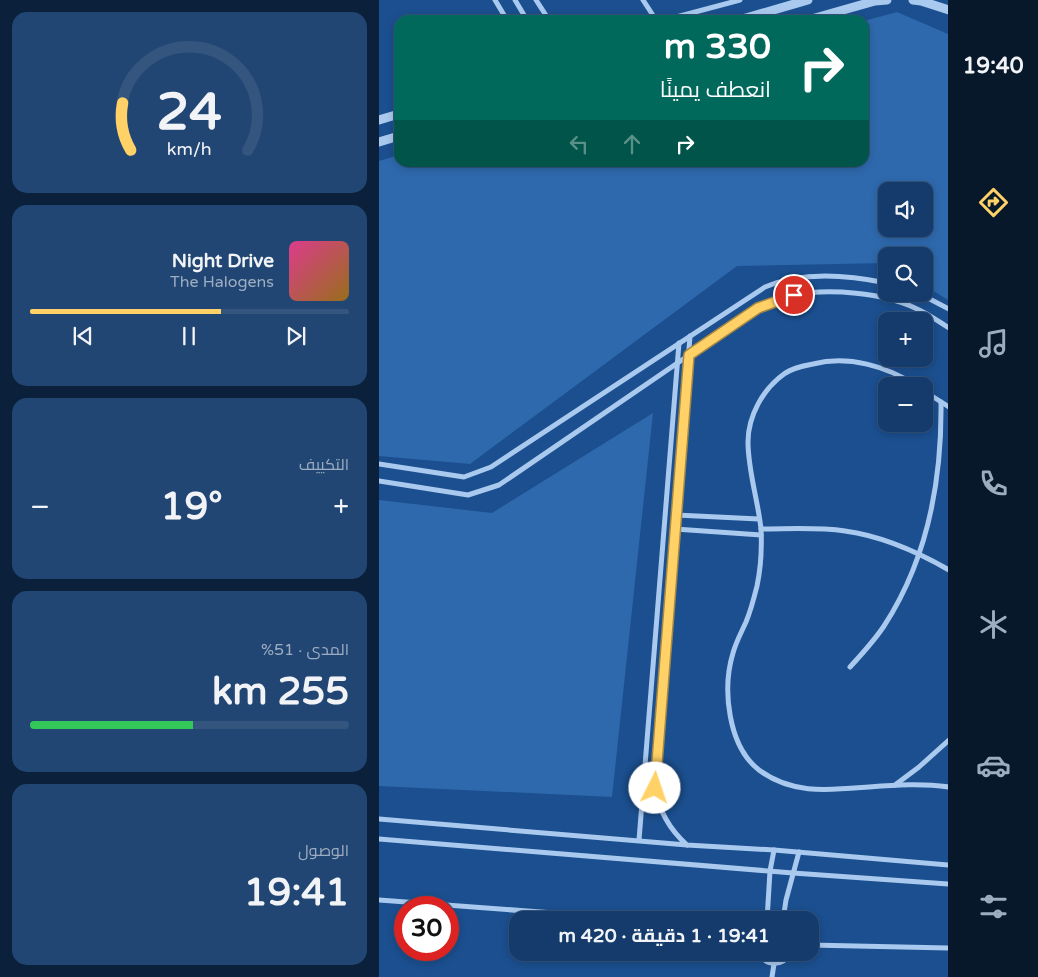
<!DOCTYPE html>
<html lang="ar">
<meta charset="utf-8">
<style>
:root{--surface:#143b6b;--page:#214673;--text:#f1f3f6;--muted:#9dadc1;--line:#33557e;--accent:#ffd166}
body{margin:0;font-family:"Varela Round",Cairo,sans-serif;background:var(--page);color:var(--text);direction:rtl;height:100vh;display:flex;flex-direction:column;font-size:19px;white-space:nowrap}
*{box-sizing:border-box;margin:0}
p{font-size:16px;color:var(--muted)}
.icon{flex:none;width:28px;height:28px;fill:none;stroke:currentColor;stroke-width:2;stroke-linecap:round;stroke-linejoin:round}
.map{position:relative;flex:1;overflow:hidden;direction:ltr}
.details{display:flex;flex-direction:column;gap:12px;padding:12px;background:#0b203b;width:379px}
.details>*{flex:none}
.banner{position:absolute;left:15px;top:15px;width:475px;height:152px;border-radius:15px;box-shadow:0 2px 8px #0003,0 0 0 1px var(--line);direction:rtl;background:#00695c;color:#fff;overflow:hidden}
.controls{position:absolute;left:499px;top:182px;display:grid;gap:10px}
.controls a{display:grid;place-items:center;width:55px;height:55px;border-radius:10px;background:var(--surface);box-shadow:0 2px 8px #0003,0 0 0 1px var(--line);font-size:25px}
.speed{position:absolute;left:15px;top:896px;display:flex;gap:10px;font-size:25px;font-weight:700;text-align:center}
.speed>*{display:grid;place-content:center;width:65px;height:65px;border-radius:50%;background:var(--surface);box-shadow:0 2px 8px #0003,0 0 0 1px var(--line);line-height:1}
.speed .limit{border:8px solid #d22;background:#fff;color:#111}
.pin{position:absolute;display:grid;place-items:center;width:42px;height:42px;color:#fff;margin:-21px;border:2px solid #fff;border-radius:50%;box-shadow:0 1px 5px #0007}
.me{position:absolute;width:55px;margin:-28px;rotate:4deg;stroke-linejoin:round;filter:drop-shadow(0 0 4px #0008)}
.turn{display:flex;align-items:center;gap:18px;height:105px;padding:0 15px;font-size:22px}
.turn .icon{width:65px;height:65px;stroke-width:2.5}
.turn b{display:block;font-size:35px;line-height:42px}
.lanes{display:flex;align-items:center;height:48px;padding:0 15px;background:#0003;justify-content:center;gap:25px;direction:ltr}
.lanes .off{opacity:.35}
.big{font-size:38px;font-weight:700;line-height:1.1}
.details .tile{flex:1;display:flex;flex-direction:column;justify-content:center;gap:8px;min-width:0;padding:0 18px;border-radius:15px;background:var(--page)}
.details .dial{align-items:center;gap:0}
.dial svg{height:130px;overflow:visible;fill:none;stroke:var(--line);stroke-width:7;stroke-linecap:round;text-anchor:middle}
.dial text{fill:var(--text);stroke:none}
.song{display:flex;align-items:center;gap:15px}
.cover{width:60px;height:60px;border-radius:8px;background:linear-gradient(135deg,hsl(330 70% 55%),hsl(40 70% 35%))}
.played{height:5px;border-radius:2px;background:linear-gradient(90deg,var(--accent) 60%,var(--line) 60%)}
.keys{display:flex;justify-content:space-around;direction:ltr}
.heat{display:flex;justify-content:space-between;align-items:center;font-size:28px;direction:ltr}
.charge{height:8px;border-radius:4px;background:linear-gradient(90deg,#34c759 51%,var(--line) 0)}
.trip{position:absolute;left:130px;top:911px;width:310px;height:50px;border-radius:15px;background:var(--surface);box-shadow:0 2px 8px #0003,0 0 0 1px var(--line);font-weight:700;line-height:50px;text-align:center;direction:rtl}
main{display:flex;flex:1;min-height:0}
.menu{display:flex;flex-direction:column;width:90px;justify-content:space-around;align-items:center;background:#08182b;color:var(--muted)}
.menu .icon{width:35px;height:35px}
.menu .current{color:var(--accent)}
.menu b{font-size:22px;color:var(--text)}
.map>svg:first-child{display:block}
</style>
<main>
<nav class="menu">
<b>19:40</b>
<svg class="icon current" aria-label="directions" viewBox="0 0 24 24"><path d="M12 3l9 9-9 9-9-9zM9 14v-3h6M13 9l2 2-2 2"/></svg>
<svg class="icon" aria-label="music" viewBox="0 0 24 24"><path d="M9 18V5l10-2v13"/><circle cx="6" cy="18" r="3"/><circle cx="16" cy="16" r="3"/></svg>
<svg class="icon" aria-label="phone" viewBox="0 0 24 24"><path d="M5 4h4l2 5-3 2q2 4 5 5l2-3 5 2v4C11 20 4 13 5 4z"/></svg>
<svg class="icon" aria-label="climate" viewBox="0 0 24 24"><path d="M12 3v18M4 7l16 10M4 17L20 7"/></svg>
<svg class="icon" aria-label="car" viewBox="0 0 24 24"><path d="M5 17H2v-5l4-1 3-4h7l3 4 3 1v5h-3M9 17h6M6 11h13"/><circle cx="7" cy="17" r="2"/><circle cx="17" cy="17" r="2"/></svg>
<svg class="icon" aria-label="filters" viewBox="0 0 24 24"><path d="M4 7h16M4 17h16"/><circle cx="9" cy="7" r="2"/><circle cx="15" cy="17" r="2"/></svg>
</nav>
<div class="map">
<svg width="570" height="977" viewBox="0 0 570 977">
<rect width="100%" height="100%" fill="#1b4f8f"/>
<g fill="#2e69ad" fill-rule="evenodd">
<path d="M518 12 569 34V300L545 285V256H508L507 263 358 266 91 464 0 456V161L20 155V162H485V21ZM508 191H545V229H508Z"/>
<path d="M274 413 233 797 0 786V500L113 513Z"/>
</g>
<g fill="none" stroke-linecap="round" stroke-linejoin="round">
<g stroke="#a9c9ee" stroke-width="5">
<path d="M116 0 128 20"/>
<path d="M136 0 148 20"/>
<path d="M157 0 170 20"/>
<path d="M264 0 277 20"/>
<path d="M286 20 361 0"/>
<path d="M541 294 570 309"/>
<path d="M538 386C508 366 469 355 434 364 424 366 413 368 405 374 384 389 369 416 369 442 369 471 379 500 382 529 383 548 382 567 378 586 375 598 372 610 367 622 362 633 357 642 354 653 343 689 349 746 380 770 413 795 451 790 490 787 516 785 543 783 570 787"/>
<path d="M545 391 570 407"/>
<path d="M0 464 85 477 112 467 386 287C424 271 468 275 508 283"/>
<path d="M0 481 89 495 120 485 379 308C391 303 403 298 415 295 450 288 505 293 536 308 548 313 559 321 570 328"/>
<path d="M297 515 380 519"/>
<path d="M296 529 382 535"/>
<path d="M382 529C410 529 438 527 466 531 503 536 537 551 570 570"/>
<path d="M471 667C483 654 495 641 505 626 548 560 563 480 562 402"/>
<path d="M516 785 540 767 570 740"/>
<path d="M0 819 308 845 395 850 570 865"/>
<path d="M0 839 414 873 570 884"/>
<path d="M260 840 300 343"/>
<path d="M308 845C290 829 280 811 276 788L311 336"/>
<path d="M0 900 268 920"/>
<path d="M388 920 391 871 395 850"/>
<path d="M404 920 407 900 420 852"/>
<path d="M431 945 570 948"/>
<path d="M379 952C387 967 404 967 412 952"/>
<path d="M393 977 395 964"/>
</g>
<g stroke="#a9c9ee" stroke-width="9">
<path d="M534 0 542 1 570 10"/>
<path d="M360 20 429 0"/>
<path d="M429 20 496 1 508 0"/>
<path d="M0 120 20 114"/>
<path d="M0 142 20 136"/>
</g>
</g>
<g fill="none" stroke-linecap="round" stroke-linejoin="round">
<defs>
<path id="route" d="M276 788 310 355 379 308 415 295"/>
</defs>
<use href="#route" stroke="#a68842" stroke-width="12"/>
<use href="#route" stroke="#ffd166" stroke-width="9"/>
</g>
</svg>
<div class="controls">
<a><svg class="icon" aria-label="sound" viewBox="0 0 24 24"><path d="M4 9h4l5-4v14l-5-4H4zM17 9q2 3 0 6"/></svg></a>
<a><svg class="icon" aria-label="search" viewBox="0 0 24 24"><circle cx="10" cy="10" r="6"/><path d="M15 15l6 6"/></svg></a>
<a>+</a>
<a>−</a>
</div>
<div class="speed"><div class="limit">30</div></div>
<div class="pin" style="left:415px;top:295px;background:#d93025"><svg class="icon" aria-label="arrive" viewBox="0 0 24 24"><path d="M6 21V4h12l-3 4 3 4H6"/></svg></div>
<svg class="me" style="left:276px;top:788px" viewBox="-20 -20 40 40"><circle r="19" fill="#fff"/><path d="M0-13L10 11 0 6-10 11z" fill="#ffd166"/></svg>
<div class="trip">19:41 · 1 دقيقة · 420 m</div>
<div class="banner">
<div class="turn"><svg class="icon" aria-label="right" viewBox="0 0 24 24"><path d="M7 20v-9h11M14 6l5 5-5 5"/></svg><div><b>330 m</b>انعطف يمينًا</div></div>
<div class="lanes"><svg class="icon off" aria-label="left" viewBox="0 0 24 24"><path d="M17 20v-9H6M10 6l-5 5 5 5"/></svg><svg class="icon off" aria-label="ahead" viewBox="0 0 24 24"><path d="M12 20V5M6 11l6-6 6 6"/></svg><svg class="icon" aria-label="right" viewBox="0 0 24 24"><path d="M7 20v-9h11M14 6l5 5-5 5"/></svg></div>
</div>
</div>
<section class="details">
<div class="tile dial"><svg viewBox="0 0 100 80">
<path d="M14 69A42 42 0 1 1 86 69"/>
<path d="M14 69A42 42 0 0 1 9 40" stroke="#ffd166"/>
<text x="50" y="56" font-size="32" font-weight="700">24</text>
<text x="50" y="72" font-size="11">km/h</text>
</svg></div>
<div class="tile">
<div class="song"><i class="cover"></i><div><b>Night Drive</b><p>The Halogens</p></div></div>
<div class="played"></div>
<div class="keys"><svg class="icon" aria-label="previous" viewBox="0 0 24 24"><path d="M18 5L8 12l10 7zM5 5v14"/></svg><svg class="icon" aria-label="pause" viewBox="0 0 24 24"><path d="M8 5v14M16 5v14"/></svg><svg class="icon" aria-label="next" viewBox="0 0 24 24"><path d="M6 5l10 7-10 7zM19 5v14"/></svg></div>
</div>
<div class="tile"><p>التكييف</p>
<div class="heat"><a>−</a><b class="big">19°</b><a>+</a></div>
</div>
<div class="tile"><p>المدى · 51%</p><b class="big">255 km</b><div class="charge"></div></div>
<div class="tile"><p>الوصول</p><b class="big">19:41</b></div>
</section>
</main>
